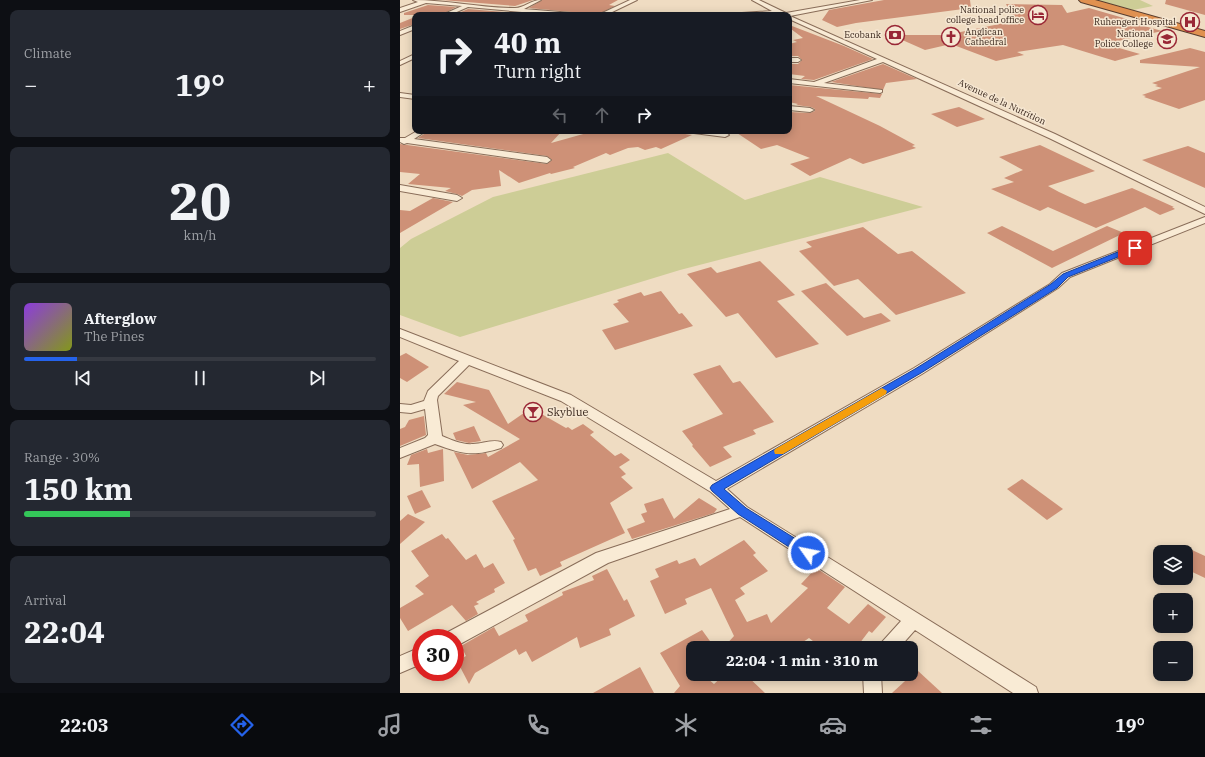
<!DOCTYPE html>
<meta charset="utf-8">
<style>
:root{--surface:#171b24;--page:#242831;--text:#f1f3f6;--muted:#9ea1a6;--line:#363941;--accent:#2563eb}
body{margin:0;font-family:"IBM Plex Serif",serif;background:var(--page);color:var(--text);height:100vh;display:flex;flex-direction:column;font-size:15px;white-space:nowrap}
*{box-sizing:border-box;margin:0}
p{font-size:13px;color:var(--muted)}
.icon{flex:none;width:22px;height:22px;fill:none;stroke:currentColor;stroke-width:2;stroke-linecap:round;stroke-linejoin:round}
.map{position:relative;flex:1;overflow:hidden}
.details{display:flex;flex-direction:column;gap:10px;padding:10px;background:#0d0f14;width:400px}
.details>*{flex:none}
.hud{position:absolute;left:12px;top:12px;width:380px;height:122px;border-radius:8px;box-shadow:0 2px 10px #0003;background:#171b24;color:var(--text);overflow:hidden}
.tools{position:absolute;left:753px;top:545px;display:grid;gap:8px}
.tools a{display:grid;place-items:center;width:40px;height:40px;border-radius:8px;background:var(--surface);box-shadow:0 2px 10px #0003;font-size:20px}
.speed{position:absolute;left:12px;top:629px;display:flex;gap:8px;font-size:20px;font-weight:700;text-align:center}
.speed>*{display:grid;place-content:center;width:52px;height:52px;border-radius:50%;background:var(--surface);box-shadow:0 2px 10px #0003;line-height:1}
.speed .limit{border:6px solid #d22;background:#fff;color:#111}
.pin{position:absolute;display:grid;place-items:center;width:34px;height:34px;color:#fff;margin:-17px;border-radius:8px;box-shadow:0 2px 6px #0006}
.me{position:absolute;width:44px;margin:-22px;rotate:303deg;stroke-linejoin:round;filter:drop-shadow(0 0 3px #0008)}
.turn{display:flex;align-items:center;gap:14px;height:84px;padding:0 16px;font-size:18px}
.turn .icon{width:52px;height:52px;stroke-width:2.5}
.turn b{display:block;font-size:28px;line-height:34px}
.lanes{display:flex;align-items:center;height:38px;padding:0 16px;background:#0003;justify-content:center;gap:20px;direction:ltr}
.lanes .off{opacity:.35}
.big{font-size:30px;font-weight:800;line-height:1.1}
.details .widget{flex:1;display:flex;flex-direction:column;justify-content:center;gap:6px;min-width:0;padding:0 14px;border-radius:8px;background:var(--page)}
.details .dial{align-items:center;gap:0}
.dial b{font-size:52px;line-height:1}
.song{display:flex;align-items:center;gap:12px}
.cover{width:48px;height:48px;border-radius:6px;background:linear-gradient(135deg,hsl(270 70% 55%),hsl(70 70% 35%))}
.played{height:4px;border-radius:2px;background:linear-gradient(90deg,var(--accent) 15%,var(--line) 15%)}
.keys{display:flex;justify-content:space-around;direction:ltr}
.heat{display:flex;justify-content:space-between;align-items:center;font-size:22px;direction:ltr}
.charge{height:6px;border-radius:3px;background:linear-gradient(90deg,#34c759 30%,var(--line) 0)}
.trip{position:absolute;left:286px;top:641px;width:232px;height:40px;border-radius:8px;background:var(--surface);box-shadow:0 2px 10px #0003;font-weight:800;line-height:40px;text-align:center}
.dock{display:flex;height:64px;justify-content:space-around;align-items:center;background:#090b0e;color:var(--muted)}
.dock .icon{width:28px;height:28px}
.dock .active{color:var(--accent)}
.dock b{font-size:18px;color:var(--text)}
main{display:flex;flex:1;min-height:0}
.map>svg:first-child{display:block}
</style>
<main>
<section class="details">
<div class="widget"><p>Climate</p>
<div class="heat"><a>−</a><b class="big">19°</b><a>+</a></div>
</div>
<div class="widget dial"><b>20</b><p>km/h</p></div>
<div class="widget">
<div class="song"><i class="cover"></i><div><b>Afterglow</b><p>The Pines</p></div></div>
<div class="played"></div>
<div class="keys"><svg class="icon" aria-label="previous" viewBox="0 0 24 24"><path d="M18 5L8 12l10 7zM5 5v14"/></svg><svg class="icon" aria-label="pause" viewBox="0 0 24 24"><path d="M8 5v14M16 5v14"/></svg><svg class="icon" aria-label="next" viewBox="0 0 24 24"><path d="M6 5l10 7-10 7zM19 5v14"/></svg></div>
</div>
<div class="widget"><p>Range · 30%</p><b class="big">150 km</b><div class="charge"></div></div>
<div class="widget"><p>Arrival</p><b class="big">22:04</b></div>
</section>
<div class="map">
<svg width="805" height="693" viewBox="0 0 805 693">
<rect width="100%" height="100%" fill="#efdcc2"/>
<g fill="#cdcd96">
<path d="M697 0H740L753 6 733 10Z"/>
<path d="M268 153 345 200 420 177 523 207 280 270 60 337 0 315V248L11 239 93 197Z"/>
</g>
<g fill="#ce9177">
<path d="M42 0H133L115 6Z"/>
<path d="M142 0H218L209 5 215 6 197 15H176L172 12 129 8Z"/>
<path d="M484 0H570L571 8 456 23 437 27 422 20 429 10Z"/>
<path d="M766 0H805V15L765 4Z"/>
<path d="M606 4 662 5 667 13 689 8 727 19 723 20 762 31 705 44 740 54 715 61 663 45 617 52 624 55 596 61 551 44 525 50 491 35H546L614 21Z"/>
<path d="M28 5 56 7 41 15H4V13Z"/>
<path d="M68 9 139 15H54Z"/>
<path d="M15 17V24L0 29V23Z"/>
<path d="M392 26 444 46 473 59 414 80 401 79 405 76 389 74V64H398L402 60 398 56H389V44L397 42 393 40 403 38 391 29Z"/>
<path d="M790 48 805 52V100L779 109 744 97 746 96 742 95 762 88 755 86 758 85 752 83 800 67 740 63V60Z"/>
<path d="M483 64 517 79 486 83 483 90 431 82Z"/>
<path d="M389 85 482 94 480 98 469 97 468 99 416 96 480 126 515 145 512 146 516 148 463 164 450 158 410 176 390 164 410 158 377 145 361 149 334 131H389V112L410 113 415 111V109L411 107 396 105 398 104 389 102Z"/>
<path d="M559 107 585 119 557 127 531 114Z"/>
<path d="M40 131H162L151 143 194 131H265L292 135 261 149 256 147 245 150 238 147 228 148 210 155 206 153 173 167 175 168 151 174 150 173 119 183 99 170 101 186 72 190 62 196 57 194 45 191 51 188 8 184 20 174 0 172V144L147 164 152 160 147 156 18 138 27 132 40 133Z"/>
<path d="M640 145 695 171 648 186 659 192 685 204 732 188 774 207H772L775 209 760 215 745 207 696 228 648 207 640 211 591 189 614 182 604 178 623 170 599 157Z"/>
<path d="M788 146 805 153V188L742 160Z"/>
<path d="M33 198 53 202 0 233V210L10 211Z"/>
<path d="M602 226 653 251 707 226 724 233 652 268 587 233Z"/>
<path d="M463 227 498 254 512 251 566 293 496 315 458 279 434 286 399 251 412 247 406 242Z"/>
<path d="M360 261 395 295 377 301 419 344 376 358 338 313 326 317 287 274 311 267 317 273Z"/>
<path d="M426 283 464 318 481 313 491 321 447 336 401 291Z"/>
<path d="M261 291 279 314 282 313 293 326 215 350 202 330 229 322 213 304 219 302 217 300 241 292 244 296Z"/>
<path d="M6 353 29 367 7 382 0 378V356Z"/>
<path d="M320 365 333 383 340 381 374 422 353 430 356 434 323 447 332 457 310 467 292 446 293 445 282 431 323 414 293 374Z"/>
<path d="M57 382 89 390 108 424 131 408 166 428 168 427 172 430 183 424 194 432 190 435 215 456 221 453 230 460 219 467 226 474 221 477 233 488 210 503 225 533 160 562 162 566 140 576 136 568 128 571 113 540 115 539 92 501 138 480 120 462 72 489 54 452 68 455 86 453 88 457 120 439 63 405 76 402 44 394Z"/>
<path d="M24 416 26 435 0 446V429L5 427 9 420Z"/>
<path d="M74 426 81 441 69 443 56 440 53 433Z"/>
<path d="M27 449 28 453 43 449 44 481 20 487 19 464 7 465 11 455Z"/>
<path d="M622 479 663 509 647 520 607 489Z"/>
<path d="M22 490 31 507 15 514 7 496Z"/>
<path d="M263 498 274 519 299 498 317 509 314 513 232 539 227 529 245 522 241 514 247 512 244 504Z"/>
<path d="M8 514 25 522 0 544V521Z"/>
<path d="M42 534 46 539 48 538 66 560 76 554 84 568 93 563 105 583 94 589 95 592 76 602 79 604 74 606 78 614 66 621 52 605 8 631 0 618V608L24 594 15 586 29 576 11 551Z"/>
<path d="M344 540 356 553 353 555 368 571 340 588 345 594 335 600 347 622 367 614 371 623 408 588 401 584 416 568 445 587 427 608 449 624 468 604 486 617 472 633 469 631 456 648H422L409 638 394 648H323L334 636 311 588 285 599 287 604 265 614 250 581 259 577 255 569 277 560 279 564 295 558 300 566Z"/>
<path d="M792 550 805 556V578L786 569V563Z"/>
<path d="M207 569 224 601 227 599 235 616 209 629 211 635 180 648 177 637 132 662 126 651 119 655 116 649 75 673 69 684 57 661 66 656 61 646 94 627 99 636 128 621 125 615 163 595 162 592 194 580 192 576Z"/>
<path d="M302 630 315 648H293V674H302L314 684 325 674H345L365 693H274L280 686 260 653Z"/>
<path d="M240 667 254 693H193Z"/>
<path d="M517 670 542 693H492Z"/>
</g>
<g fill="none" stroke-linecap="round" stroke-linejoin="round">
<defs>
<g id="street">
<path d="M13 0C47 0 81 8 115 8 124 8 131 0 141 0L124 9 172 13 175 15H155L68 7 50 15H42L62 6 26 3 0 12V8L18 2Z"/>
<path d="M230 0H237L206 15H198Z"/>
<path d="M352 0H359L386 13 460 0H472L390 16 655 134 805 207V214L649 138 483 62 424 83 482 90V92L480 93 389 83V79L414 82 477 59 389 19V15L378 14 339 15 342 13 372 11Z"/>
<path d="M15 25V29L0 35V31Z"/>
<path d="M15 54V58L0 65V61Z"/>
<path d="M389 58H398L401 60 398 62H389Z"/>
<path d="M0 93 15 95V99L0 97Z"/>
<path d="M389 106 410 108 414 110 410 112 389 110Z"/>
<path d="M17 131H26L14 139 147 157 151 160 147 163 7 143 4 144 0 142V138H5Z"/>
<path d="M290 131C301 131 320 128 329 135L325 137 294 133Z"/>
<path d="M0 185 57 195 62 198 57 201 0 191Z"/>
<path d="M805 217V223L670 277 658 288 522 374 327 489 347 507 636 687 638 693H613L515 630 499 648H479L482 642 501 621 340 517 208 563 60 644 55 645V638H45L48 632 196 553 330 509 311 492 161 401 69 365 38 396 37 400 42 436C52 440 62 445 73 444 82 444 92 439 101 442L103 445 101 448C72 457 63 454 35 444L0 458V448L25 438 28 435 25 409 11 413 0 412V404L11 405 24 401 28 391 59 361 0 337V329L171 395 316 481 514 368 650 284 662 273Z"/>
<path d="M21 647V664L0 673V656Z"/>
<path d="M463 674H481L482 693H464Z"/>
</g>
<path id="highway" d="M679 0H695L805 31V37L681 2Z"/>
</defs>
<use href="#street" stroke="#896d59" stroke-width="2"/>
<use href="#highway" stroke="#573c2d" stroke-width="2"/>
<use href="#street" fill="#f9ebd5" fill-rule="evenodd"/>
<use href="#highway" fill="#e09150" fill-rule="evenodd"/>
</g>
<path fill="#2563eb" stroke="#184099" d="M735 245 739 248 738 249 668 277 657 288 521 373 324 489 346 508 412 549 414 553 412 556 408 558 403 556 338 514 312 491 310 488 312 485 515 369 651 284 663 274Z"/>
<path fill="#f59e0b" d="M482 388 487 391 486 394 383 454H375L374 451 375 449Z"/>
<defs>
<symbol id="hotel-ring" viewBox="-11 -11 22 22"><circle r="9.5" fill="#f6e7d2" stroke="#992735" stroke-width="1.5"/><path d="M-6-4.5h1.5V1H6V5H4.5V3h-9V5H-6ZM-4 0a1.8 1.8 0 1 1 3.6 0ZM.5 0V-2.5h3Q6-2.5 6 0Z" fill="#992735"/></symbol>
<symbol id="hospital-ring" viewBox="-11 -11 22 22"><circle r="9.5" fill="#f6e7d2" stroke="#992735" stroke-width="1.5"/><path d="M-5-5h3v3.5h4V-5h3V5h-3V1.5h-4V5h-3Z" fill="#992735"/></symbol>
<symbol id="bank-ring" viewBox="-11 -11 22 22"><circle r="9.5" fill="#f6e7d2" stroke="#992735" stroke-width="1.5"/><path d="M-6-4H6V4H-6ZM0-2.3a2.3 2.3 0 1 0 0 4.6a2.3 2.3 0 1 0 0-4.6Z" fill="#992735"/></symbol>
<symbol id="church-ring" viewBox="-11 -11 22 22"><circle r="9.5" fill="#f6e7d2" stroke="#992735" stroke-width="1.5"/><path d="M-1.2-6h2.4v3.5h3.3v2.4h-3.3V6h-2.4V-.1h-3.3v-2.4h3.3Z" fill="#992735"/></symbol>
<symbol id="university-ring" viewBox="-11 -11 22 22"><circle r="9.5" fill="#f6e7d2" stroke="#992735" stroke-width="1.5"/><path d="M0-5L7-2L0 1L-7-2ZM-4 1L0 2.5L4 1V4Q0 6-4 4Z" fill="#992735"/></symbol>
<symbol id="bar-ring" viewBox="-11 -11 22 22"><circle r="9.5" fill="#f6e7d2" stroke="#992735" stroke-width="1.5"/><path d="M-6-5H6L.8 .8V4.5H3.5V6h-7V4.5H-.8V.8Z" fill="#992735"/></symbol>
</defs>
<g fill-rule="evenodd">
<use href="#hotel-ring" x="627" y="4" width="22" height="22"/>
<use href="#hospital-ring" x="779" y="11" width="22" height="22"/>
<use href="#bank-ring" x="484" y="24" width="22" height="22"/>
<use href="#church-ring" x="540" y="26" width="22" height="22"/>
<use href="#university-ring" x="756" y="28" width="22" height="22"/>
<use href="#bar-ring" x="122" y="401" width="22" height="22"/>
</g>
<g text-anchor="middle" stroke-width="3" stroke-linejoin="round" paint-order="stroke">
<g font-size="9" fill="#39271d" stroke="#f6e7d2" text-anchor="end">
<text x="624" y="13">National police<tspan x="624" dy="10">college head office</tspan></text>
<text x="776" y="25">Ruhengeri Hospital</text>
<text x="565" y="35" text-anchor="start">Anglican<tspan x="565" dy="10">Cathedral</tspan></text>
<text x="753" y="37">National<tspan x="753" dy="10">Police College</tspan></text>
<text x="481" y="38">Ecobank</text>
</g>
<g font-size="9" fill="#39271d" stroke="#f6e7d2">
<text transform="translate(602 102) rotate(25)" y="3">Avenue de la Nutrition</text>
</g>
<g font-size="11" fill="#39271d" stroke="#f6e7d2" text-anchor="start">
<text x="147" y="416">Skyblue</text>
</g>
</g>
</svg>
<div class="tools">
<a><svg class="icon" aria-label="layers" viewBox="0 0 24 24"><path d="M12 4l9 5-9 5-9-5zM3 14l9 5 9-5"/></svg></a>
<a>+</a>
<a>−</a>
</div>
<div class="speed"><div class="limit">30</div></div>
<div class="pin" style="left:735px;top:248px;background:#d93025"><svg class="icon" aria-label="arrive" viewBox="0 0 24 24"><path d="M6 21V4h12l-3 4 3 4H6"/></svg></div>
<svg class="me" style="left:408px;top:553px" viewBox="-20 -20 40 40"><circle r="17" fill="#2563eb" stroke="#fff" stroke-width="3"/><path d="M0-11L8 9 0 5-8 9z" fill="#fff"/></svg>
<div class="trip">22:04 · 1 min · 310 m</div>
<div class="hud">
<div class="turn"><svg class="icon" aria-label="right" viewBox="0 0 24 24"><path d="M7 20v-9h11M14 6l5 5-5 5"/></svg><div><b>40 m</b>Turn right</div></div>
<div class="lanes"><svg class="icon off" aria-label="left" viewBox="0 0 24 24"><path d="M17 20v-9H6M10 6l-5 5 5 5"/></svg><svg class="icon off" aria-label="ahead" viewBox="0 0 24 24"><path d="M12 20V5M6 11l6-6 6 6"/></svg><svg class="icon" aria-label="right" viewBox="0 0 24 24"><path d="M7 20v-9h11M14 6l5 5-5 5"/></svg></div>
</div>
</div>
</main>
<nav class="dock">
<b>22:03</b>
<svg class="icon active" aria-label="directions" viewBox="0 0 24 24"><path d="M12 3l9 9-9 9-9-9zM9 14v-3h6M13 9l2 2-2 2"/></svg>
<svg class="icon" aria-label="music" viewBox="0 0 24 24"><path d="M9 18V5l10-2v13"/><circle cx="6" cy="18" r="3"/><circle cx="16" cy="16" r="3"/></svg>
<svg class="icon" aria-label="phone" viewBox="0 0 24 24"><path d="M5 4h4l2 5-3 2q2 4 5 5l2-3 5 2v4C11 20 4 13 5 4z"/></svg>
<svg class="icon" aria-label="climate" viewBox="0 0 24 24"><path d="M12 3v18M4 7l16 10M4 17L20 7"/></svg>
<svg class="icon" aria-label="car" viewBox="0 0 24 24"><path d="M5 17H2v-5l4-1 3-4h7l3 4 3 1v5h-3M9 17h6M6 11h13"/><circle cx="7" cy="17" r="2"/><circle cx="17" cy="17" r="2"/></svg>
<svg class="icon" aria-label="filters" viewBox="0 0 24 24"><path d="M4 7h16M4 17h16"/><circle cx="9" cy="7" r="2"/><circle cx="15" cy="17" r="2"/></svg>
<b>19°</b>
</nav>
